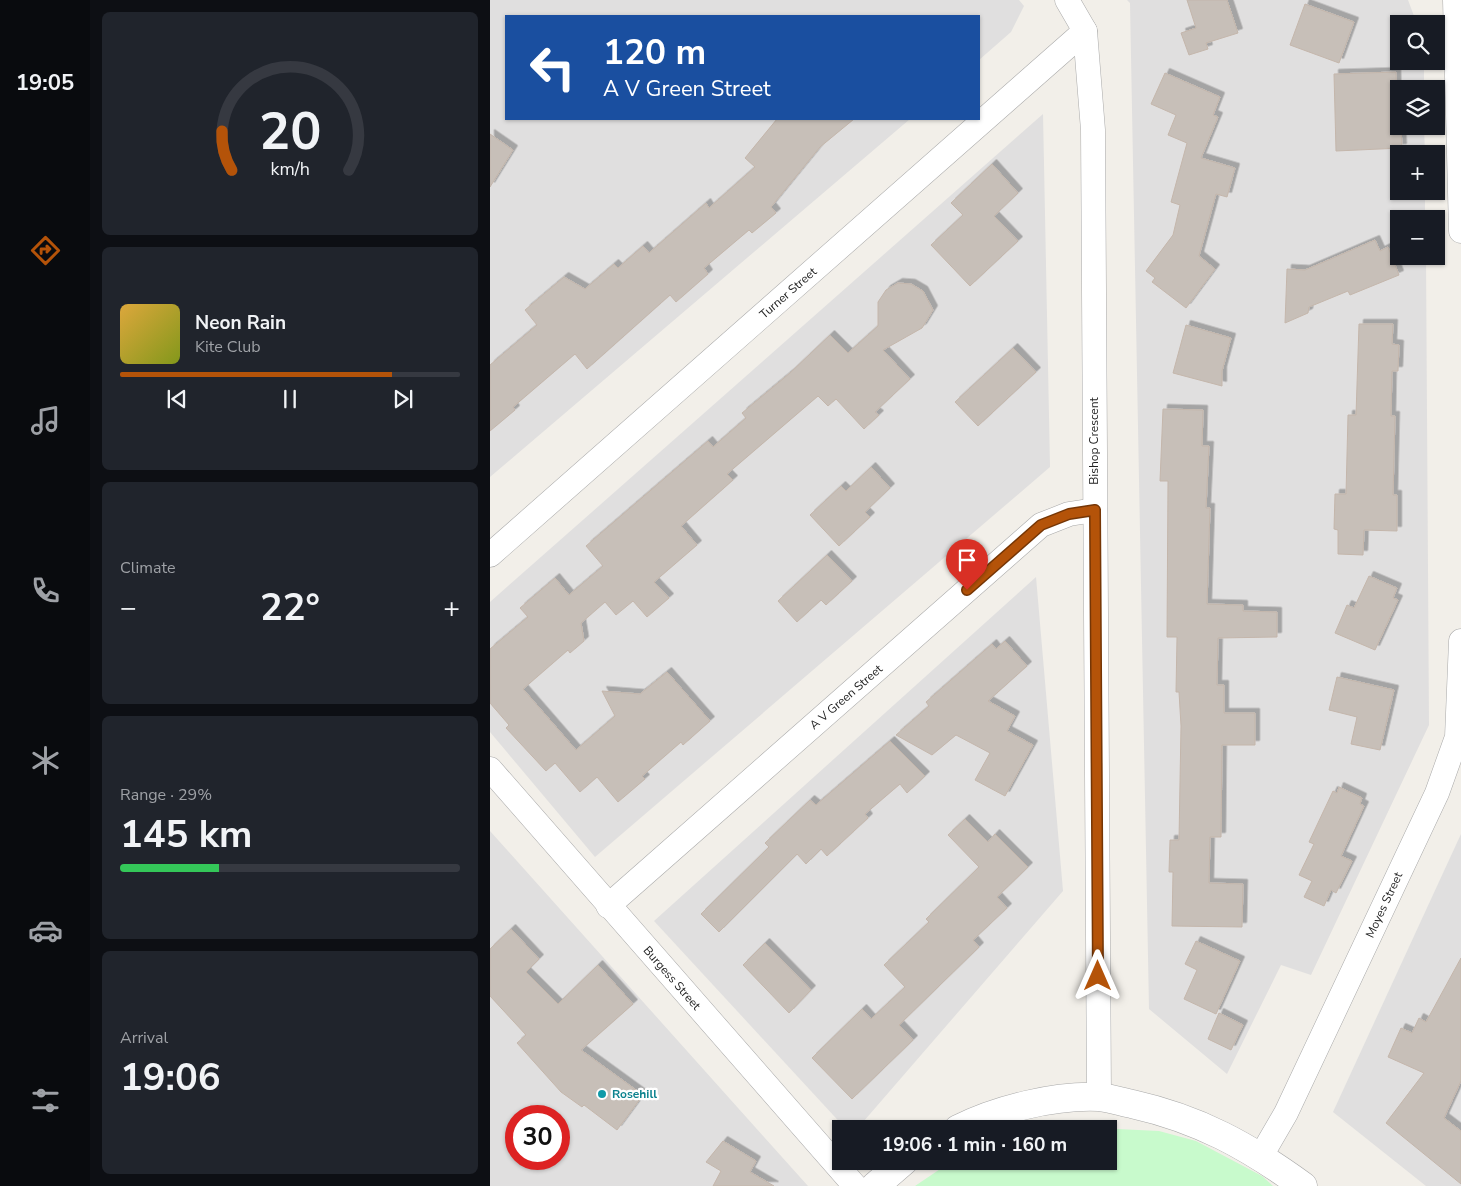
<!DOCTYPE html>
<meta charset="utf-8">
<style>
:root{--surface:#171b24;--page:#20242c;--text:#f1f3f6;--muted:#9ea1a6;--line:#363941;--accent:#b45309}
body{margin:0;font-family:"Nunito Sans",sans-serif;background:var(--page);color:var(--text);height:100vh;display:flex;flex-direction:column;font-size:19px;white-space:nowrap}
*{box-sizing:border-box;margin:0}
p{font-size:16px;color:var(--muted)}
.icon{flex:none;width:28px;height:28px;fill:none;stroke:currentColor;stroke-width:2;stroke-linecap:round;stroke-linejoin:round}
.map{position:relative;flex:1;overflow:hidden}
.drawer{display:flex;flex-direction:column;gap:12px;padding:12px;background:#0d0f14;width:400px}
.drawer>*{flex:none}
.top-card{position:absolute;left:15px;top:15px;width:475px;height:105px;border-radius:0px;box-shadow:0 1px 4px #0004;background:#1a4fa0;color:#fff;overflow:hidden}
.tools{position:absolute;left:900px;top:15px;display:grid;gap:10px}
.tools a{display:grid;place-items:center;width:55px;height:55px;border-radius:0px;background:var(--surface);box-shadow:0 1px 4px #0004;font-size:25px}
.speed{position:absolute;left:15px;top:1105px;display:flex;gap:10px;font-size:25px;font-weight:700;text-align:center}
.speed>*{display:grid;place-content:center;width:65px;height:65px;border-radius:50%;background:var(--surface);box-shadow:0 1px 4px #0004;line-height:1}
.speed .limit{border:8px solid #d22;background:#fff;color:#111}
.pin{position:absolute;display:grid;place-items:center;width:42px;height:42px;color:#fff;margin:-51px -21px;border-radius:50% 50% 50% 0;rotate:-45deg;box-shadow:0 0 5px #0007}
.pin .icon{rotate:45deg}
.me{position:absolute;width:55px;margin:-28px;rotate:0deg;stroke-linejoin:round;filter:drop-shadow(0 0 4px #0008)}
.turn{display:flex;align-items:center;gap:18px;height:105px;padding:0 15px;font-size:22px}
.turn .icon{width:65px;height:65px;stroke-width:2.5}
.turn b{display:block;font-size:35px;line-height:42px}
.big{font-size:38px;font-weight:700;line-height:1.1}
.drawer .tile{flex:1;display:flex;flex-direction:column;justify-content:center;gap:8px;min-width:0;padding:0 18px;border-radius:8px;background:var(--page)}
.drawer .dial{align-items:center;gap:0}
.dial svg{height:130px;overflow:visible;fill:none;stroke:var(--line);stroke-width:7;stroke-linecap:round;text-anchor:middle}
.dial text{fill:var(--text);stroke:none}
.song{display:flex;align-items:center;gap:15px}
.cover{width:60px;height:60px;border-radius:8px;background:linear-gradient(135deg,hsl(40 70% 55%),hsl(70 70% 35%))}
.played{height:5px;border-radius:2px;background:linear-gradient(90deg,var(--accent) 80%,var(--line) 80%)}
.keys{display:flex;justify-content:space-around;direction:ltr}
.heat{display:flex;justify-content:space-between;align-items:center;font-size:28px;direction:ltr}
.charge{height:8px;border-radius:4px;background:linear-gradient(90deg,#34c759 29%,var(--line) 0)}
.trip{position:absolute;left:342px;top:1120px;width:285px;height:50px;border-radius:0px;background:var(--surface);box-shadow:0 1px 4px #0004;font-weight:700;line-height:50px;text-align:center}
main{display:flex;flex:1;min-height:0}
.menu{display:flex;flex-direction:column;width:90px;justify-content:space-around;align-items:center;background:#090b0e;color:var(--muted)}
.menu .icon{width:35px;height:35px}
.menu .on{color:var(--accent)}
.menu b{font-size:22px;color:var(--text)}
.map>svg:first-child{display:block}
</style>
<main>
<nav class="menu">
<b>19:05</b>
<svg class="icon on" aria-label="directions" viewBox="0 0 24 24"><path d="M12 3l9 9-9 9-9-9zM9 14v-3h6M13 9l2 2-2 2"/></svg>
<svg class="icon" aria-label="music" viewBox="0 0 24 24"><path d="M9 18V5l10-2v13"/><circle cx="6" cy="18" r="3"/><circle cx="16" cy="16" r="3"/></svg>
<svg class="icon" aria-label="phone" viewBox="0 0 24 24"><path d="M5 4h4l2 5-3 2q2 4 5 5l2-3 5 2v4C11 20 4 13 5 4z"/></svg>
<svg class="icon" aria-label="climate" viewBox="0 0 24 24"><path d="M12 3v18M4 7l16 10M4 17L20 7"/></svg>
<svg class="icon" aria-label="car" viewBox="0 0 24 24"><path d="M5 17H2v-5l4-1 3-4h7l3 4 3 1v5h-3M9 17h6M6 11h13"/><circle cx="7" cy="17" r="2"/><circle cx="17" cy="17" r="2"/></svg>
<svg class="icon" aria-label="filters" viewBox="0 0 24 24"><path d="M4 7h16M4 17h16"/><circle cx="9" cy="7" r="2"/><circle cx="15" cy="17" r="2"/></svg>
</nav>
<section class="drawer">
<div class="tile dial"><svg viewBox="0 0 100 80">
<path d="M14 69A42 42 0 1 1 86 69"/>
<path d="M14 69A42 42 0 0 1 8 45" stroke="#b45309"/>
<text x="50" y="56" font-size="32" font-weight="700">20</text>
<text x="50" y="72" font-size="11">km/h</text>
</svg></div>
<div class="tile">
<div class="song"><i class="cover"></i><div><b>Neon Rain</b><p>Kite Club</p></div></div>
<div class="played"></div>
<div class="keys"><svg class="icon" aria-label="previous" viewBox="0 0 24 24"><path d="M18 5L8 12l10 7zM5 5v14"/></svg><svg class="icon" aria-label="pause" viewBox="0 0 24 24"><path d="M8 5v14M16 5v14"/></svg><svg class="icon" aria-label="next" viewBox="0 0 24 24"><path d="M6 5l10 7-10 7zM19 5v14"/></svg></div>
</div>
<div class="tile"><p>Climate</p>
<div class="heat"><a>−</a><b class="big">22°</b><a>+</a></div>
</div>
<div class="tile"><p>Range · 29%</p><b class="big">145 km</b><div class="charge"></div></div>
<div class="tile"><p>Arrival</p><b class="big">19:06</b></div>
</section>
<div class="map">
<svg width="971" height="1186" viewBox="0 0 971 1186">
<defs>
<filter id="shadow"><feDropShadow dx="4.5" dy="-4.5" stdDeviation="0" flood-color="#0004"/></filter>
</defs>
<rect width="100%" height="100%" fill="#f2efe9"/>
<g fill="#e0dfdf" fill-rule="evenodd">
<path d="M0 0H529L534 6 521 32 489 60V16H16V119H420L0 477Z"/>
<path d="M637 0H918L927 24H909V61H934V89H909V126H934L935 154H909V191H935V219H909V256H936L939 725 821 975 791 965 737 1074 659 1009 640 3Z"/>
<path d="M553 114 560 467 105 857 0 732V602Z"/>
<path d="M546 577 573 891 367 1129H356L164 921Z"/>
<path d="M0 831 318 1186H0ZM26 1116H69V1159H26Z"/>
<path d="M971 834V1186H936L843 1112Z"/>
</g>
<path fill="#c8facc" d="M585 1127 669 1131 706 1141 772 1176 783 1186H425L462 1161H619V1129H573Z"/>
<g fill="#c7bfb8" stroke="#c4b6ab" filter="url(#shadow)">
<path d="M697 0H737L748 33 716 43 718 49 699 55 691 33 706 28Z"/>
<path d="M815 4 864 22 849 63 800 45Z"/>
<path d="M906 72 907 113 909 126H911L912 148 846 151 844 74Z"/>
<path d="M675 73 730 97 723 115 728 117 711 158 745 168 737 197 726 194 709 256 725 269 696 308 662 282 665 278 656 271 683 235 690 205 681 202 697 143 678 135 686 115 661 104Z"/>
<path d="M287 119H364L330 147 281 207 286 213 262 233 259 230 214 268 218 274 186 302 180 295 97 369 85 354 23 407 25 410 0 431V365L47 325 35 310 74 277 95 289 124 264 128 268 153 246 159 253 216 203 219 208 265 167 255 158Z"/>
<path d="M0 134 23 150 0 187Z"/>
<path d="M502 164 528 193 504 216 528 241 480 286 441 245 473 215 461 203Z"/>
<path d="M885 240 890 251 898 247 909 275 860 295 858 291 819 307 818 313 795 323 797 269 815 270Z"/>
<path d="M408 283 421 284 433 291 443 310 432 328 393 350 420 379 385 412 389 415 374 429 346 399 338 406 328 396 237 474 243 480 191 526 207 545 164 582 179 598 157 617 143 601 126 615 115 602 91 623 94 641 80 653 78 650 33 689 86 750 125 716 112 691 150 694 177 672 220 721 193 745 191 742 152 776 155 779 128 802 107 777 90 792 65 763 56 771 16 728 19 725 0 703V649L38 617 30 608 65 578 79 595 113 566 96 546 218 441 223 447 256 418 252 413 300 373 340 335 358 353 388 326V302L396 290Z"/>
<path d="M869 324H903L902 344 909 345 908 371H902L901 416H905L903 495H907V531L874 530 873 555 848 554V530L844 529 845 494H856L858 415H866Z"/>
<path d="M696 325 741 338 732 371V386L683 373Z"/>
<path d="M523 348 546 372 488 426 465 402Z"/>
<path d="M673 409 713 410 712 446H719L716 508H720L717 604 753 605V611L787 612V637L728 638 727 685H734V713H765V745H732L731 837H720L719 883 753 884 752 927 682 926 683 872H679L680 840H689L691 726 689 692H686L687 637H677L678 481H670Z"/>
<path d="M381 467 400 488 375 512 380 517 349 546 320 515 351 486 356 491Z"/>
<path d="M337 555 362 581 336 605 331 600 307 622 288 601Z"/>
<path d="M879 576 907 588 903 598 908 600 885 650 845 633 857 605 864 608Z"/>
<path d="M515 641 537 666 498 701 525 716 517 731 543 745 515 796 485 780 500 753 466 735 442 755 406 735 439 706 436 702 502 644 506 649Z"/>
<path d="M847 677 904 690 890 750 861 744 867 717 839 710Z"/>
<path d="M400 741 435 776 417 793 410 784 375 814 378 818 337 856 331 849 316 864 307 854 229 932 211 914 279 847 275 843 320 800 326 805Z"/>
<path d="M849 787 872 798 870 804 874 806 851 856 862 861 846 893 841 890 834 906 814 897 822 881 809 875 824 844 819 842 843 791 847 793Z"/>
<path d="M475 819 498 842 505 834 538 867 507 897 517 908 483 940 489 947 409 1025 423 1040 362 1099 322 1058 372 1009 381 1019 415 987 394 965 439 922 436 919 489 867 458 835Z"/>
<path d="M21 929 49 959 36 972 68 1004 108 965 143 1004 91 1050 153 1095 127 1130 94 1105 92 1107 71 1092 27 1043 36 1035 0 996V949Z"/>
<path d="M706 941 750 961 726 1014 694 999 707 970 695 964Z"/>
<path d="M275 943 321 990 299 1013 253 965Z"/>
<path d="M971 958V1081L954 1118 971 1131V1184L896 1123 934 1073 898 1057 911 1028 922 1033 929 1018 936 1022Z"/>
<path d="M729 1013 753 1025 741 1050 718 1039Z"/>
<path d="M233 1141 266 1161 260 1172 284 1186H223L231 1171 216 1162Z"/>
</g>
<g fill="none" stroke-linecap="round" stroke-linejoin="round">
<defs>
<g id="minor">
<path d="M577 0 595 31 603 130 609 1097"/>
<path d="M965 0 971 231"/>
<path d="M0 555 595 31"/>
<path d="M0 769 365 1186"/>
<path d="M118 906 551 525 579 514 605 510"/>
<path d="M771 1156 796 1113 947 793 967 737 971 641"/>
</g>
<g id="tertiary">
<path d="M468 1129C508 1109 565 1095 609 1097 620 1098 632 1102 642 1104 709 1119 758 1146 813 1186"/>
<path d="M385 1186 414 1161"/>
</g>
</defs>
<use href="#minor" stroke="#a9a9a9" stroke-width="25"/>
<use href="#tertiary" stroke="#a9a9a9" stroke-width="29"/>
<use href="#minor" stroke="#fff" stroke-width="24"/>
<use href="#tertiary" stroke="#fff" stroke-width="28"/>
</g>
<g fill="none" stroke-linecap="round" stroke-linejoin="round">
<defs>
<path id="route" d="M477 590 551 525 579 514 605 510 608 976"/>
</defs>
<use href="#route" stroke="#753606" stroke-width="12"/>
<use href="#route" stroke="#b45309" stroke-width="9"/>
</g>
<circle fill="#0f9aa8" stroke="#fff" stroke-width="2" cx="112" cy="1094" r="5"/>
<g text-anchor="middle" stroke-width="4.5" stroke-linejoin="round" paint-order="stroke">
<g font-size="12" fill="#222" stroke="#fff">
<text transform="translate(298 293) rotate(-41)" y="4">Turner Street</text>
<text transform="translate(604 441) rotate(-90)" y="4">Bishop Crescent</text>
<text transform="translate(356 697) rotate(-41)" y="4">A V Green Street</text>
<text transform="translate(894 905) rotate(-65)" y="4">Moyes Street</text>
<text transform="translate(182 978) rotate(49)" y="4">Burgess Street</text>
</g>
<g font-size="12" font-weight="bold" fill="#0d838f" stroke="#fff" text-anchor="start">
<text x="122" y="1098">Rosehill</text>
</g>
</g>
</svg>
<div class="tools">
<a><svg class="icon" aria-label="search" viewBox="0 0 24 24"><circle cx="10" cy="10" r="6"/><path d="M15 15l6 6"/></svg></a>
<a><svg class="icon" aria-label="layers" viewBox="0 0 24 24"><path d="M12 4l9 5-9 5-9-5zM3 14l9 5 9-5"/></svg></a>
<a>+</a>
<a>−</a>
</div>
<div class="speed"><div class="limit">30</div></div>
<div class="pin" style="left:477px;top:590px;background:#d93025"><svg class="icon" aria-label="arrive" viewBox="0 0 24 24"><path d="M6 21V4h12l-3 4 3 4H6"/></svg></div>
<svg class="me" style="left:608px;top:976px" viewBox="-20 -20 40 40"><path d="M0-17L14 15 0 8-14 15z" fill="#b45309" stroke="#fff" stroke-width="4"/></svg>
<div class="trip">19:06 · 1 min · 160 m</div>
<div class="top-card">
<div class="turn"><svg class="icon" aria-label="left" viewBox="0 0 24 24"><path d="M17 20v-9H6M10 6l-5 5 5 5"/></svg><div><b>120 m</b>A V Green Street</div></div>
</div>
</div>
</main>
